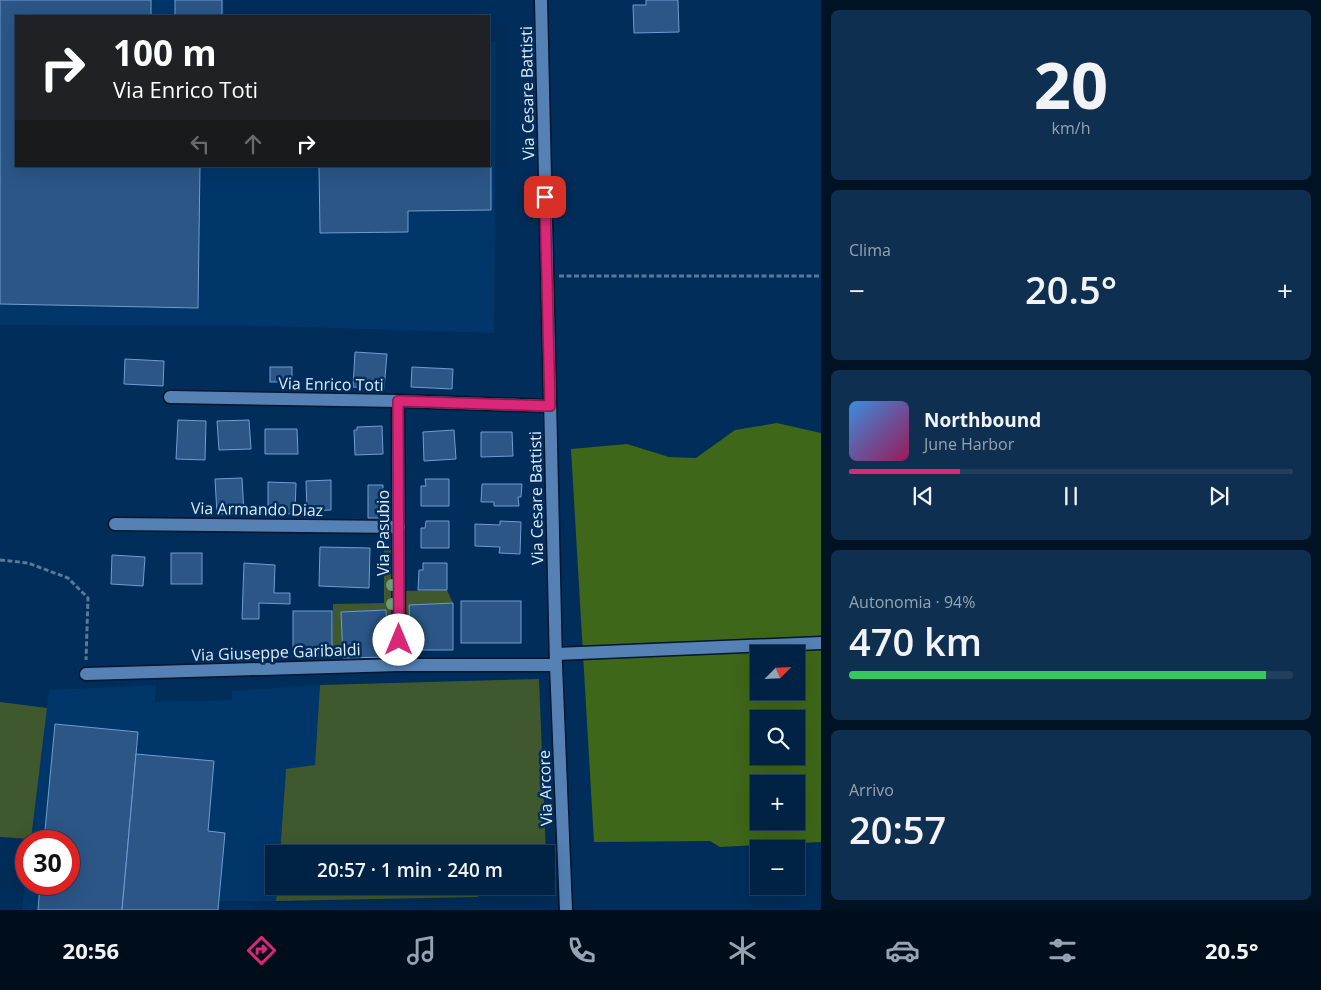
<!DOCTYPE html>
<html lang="it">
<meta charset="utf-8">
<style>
:root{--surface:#024;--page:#0e2f4f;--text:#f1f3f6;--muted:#95a4b2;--line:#223f5d;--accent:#db2777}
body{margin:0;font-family:"Open Sans",sans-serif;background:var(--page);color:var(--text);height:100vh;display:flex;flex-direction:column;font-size:19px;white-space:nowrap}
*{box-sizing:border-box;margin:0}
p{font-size:16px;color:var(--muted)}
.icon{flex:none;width:28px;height:28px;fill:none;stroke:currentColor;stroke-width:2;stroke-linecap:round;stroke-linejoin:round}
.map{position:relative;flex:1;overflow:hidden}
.details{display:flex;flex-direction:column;gap:10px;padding:10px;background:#001325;width:500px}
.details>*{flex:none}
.banner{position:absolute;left:15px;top:15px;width:475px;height:152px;border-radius:0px;box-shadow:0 5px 20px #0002,0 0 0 1px var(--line);background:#202124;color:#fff;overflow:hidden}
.needle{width:32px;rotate:66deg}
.tools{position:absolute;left:750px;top:645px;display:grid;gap:10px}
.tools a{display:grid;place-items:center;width:55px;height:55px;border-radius:0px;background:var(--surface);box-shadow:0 5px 20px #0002,0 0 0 1px var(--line);font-size:25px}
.speed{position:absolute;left:15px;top:830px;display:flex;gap:10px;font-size:25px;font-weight:700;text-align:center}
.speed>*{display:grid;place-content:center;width:65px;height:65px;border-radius:50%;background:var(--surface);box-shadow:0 5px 20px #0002,0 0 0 1px var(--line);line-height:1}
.speed .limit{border:8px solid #d22;background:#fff;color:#111}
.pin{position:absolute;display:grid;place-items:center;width:42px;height:42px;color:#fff;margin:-21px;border-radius:10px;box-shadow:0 2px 8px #0006}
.me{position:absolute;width:55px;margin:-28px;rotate:0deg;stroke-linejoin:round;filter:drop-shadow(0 0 4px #0008)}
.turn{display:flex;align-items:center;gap:18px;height:105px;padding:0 15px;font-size:22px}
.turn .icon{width:65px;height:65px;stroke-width:2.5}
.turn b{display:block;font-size:35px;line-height:42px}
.lanes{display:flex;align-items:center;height:48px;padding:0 15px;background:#0003;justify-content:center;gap:25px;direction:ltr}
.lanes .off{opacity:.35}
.big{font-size:38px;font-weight:600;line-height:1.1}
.details .card{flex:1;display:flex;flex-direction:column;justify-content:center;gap:8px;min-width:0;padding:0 18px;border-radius:8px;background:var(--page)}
.details .dial{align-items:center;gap:0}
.dial b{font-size:65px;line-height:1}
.song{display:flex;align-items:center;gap:15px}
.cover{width:60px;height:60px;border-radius:8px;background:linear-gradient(135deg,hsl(210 70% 55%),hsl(330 70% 35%))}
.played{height:5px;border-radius:2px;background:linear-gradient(90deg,var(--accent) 25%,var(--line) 25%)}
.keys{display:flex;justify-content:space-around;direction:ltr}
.heat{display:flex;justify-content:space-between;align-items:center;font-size:28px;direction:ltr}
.charge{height:8px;border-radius:4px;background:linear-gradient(90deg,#34c759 94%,var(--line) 0)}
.trip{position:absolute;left:265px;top:845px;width:290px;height:50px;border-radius:0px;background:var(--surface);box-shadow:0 5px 20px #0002,0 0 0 1px var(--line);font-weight:600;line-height:50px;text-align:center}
.menu{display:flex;height:80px;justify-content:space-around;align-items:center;background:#000e1b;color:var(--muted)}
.menu .icon{width:35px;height:35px}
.menu .selected{color:var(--accent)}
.menu b{font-size:22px;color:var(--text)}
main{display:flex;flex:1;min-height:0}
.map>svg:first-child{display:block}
</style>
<main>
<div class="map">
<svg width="821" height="910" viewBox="0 0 821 910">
<rect width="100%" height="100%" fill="#002d5a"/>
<g fill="#01366a">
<path d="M0 0H224V16H16V166H489V42H496L494 333 271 326 0 325Z"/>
<path d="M156 685 155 702 232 700V691L320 685 315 765 286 770 280 854H274V886H278L276 901H219L218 910H22L26 874V884H69V841H30L49 690Z"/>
</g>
<g fill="#40582e">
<path d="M384 549 399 550V591L447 590 453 603 409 605 411 656 388 657 386 610 341 612 343 658 332 656 333 604 384 603Z"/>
<path d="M539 679 546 854H280L286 769 315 765 320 685Z"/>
<path d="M0 702 47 708 31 839 0 837Z"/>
<path d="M278 886H499L477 897 276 901Z"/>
</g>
<path fill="#3e6719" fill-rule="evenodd" d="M777 423 821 433V842L720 847 710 841 594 842 571 449 627 444 669 457 696 458 735 430ZM759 654H796V691H759ZM759 719H796V756H759ZM759 784H796V821H759Z"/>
<g fill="#2b5686" stroke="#709dd2">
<path d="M0 0H151V16H16V166H200L198 308 0 304Z"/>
<rect x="175" y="0" width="47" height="16"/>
<path d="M646 0H678L679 32 634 33 633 5H646Z"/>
<path d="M319 166 491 167V210L408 211V232L320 233Z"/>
<path d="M355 352 387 354 384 389 353 387Z"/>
<path d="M125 359 164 361 163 386 124 384Z"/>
<rect x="270" y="367" width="22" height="15"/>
<path d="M412 367 453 369 452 389 411 387Z"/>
<path d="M178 420 206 421 205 460 176 459Z"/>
<path d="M249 420 251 449 219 450 217 421Z"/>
<path d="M382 426 383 454 355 455 354 430H357V427Z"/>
<path d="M265 429H297L298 454H265Z"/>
<path d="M454 430 456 459 424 461 423 432Z"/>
<path d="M481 432H512L513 456 481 457Z"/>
<path d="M242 478 244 513 217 514 215 479Z"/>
<path d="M425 479H449V506H421V486H426Z"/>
<path d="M331 480V510L307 511 306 481Z"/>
<path d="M268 482 296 483 295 514 268 513Z"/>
<path d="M482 484H522L521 497H518L519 506H494V502H481Z"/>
<path d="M368 485H383V491H389V518H368Z"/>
<path d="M426 521H449V548H421V528H425Z"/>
<path d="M500 521 521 522 520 554 499 553 500 547 475 546V524L500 525Z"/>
<path d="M320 547 370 548 369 588 319 586Z"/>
<rect x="171" y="553" width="31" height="31"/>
<path d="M112 555 145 557 143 586 111 584Z"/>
<path d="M244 563 275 565 274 593H290V604L259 603V619H242Z"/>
<path d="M423 563H447V590H418L419 570H423Z"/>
<rect x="461" y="601" width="60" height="42"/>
<path d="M453 603V650H411L409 605Z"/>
<path d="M386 610 388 657 343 658 341 612Z"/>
<rect x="293" y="611" width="39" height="45"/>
<path d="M55 724 138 732 122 910H38L40 884H69V841H44Z"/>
<path d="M136 754 214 761 208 831 225 833 218 910H122Z"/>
</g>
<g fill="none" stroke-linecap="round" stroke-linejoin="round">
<defs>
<g id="minor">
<path d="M541 0 556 665 566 910"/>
<path d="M170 397 398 401 550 406"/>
<path d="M398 401 399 665"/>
<path d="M115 524 399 527"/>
<path d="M556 654 821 643"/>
<path d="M86 674 399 665H556"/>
</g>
</defs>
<use href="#minor" stroke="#02162e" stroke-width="15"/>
<g stroke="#59799b" stroke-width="3" stroke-dasharray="5 2.5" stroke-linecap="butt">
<path d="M559 276H821"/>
<path d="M0 560 28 563 68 578 88 598 86 660"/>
</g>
<use href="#minor" stroke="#5581b4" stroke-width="12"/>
</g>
<g fill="#679d78">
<circle cx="392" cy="585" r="6"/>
<circle cx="392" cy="604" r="6"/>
</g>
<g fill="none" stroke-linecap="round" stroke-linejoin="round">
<defs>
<path id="route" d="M399 640 398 401 550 406 545 197"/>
</defs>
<use href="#route" stroke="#8e194d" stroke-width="12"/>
<use href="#route" stroke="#db2777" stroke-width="9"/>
</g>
<g text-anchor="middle" stroke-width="5" stroke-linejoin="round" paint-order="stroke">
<g font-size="16" fill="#dceafb" stroke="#002d5a">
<text transform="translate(527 93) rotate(-91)" y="6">Via Cesare Battisti</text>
<text transform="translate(331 384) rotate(1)" y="6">Via Enrico Toti</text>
<text transform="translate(536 498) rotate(-91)" y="6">Via Cesare Battisti</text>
<text transform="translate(257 509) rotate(1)" y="6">Via Armando Diaz</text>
<text transform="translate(383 533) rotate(-90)" y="6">Via Pasubio</text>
<text transform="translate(276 652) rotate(-2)" y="6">Via Giuseppe Garibaldi</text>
<text transform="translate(545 788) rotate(-92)" y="6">Via Arcore</text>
</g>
</g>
</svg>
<div class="tools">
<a><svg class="needle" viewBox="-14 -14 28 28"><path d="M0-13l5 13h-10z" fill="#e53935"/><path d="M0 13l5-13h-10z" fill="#95a4b2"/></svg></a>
<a><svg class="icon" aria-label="search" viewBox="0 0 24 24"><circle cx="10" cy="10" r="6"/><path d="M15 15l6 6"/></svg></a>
<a>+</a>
<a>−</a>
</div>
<div class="speed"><div class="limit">30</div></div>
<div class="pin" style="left:545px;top:197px;background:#d93025"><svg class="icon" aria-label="arrive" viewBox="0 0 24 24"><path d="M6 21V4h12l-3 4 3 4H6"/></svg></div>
<svg class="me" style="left:399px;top:640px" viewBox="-20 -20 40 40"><circle r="19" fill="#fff"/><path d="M0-13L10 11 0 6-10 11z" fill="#db2777"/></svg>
<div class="trip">20:57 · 1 min · 240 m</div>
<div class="banner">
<div class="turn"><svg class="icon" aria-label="right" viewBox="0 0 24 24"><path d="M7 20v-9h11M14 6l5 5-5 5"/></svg><div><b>100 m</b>Via Enrico Toti</div></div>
<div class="lanes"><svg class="icon off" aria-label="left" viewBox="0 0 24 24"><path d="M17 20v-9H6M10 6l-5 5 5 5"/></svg><svg class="icon off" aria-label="ahead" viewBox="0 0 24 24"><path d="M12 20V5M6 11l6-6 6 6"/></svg><svg class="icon" aria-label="right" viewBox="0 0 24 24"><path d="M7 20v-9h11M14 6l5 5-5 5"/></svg></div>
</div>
</div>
<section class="details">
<div class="card dial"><b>20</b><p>km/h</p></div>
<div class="card"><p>Clima</p>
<div class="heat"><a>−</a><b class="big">20.5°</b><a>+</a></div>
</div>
<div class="card">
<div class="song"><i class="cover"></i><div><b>Northbound</b><p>June Harbor</p></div></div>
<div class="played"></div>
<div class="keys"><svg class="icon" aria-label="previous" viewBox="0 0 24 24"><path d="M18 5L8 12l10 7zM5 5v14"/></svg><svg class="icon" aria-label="pause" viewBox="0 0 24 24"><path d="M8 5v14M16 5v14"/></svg><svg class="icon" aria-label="next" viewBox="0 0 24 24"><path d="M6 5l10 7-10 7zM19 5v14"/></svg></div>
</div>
<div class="card"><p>Autonomia · 94%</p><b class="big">470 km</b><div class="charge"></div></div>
<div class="card"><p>Arrivo</p><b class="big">20:57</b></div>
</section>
</main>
<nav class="menu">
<b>20:56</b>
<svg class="icon selected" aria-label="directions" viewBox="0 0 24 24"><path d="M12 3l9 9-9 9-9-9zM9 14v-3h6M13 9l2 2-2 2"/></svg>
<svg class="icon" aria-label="music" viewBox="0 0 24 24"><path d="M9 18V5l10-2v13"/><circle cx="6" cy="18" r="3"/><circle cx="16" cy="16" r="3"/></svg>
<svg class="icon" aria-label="phone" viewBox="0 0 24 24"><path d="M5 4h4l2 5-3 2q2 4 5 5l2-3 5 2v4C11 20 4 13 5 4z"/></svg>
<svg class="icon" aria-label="climate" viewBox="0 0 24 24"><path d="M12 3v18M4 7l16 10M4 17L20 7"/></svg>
<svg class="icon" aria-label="car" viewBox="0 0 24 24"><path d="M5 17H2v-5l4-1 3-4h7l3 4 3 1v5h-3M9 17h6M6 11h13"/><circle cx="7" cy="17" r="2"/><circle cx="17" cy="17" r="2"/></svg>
<svg class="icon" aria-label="filters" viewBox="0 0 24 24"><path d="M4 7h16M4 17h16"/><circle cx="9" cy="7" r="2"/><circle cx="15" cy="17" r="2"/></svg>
<b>20.5°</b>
</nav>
